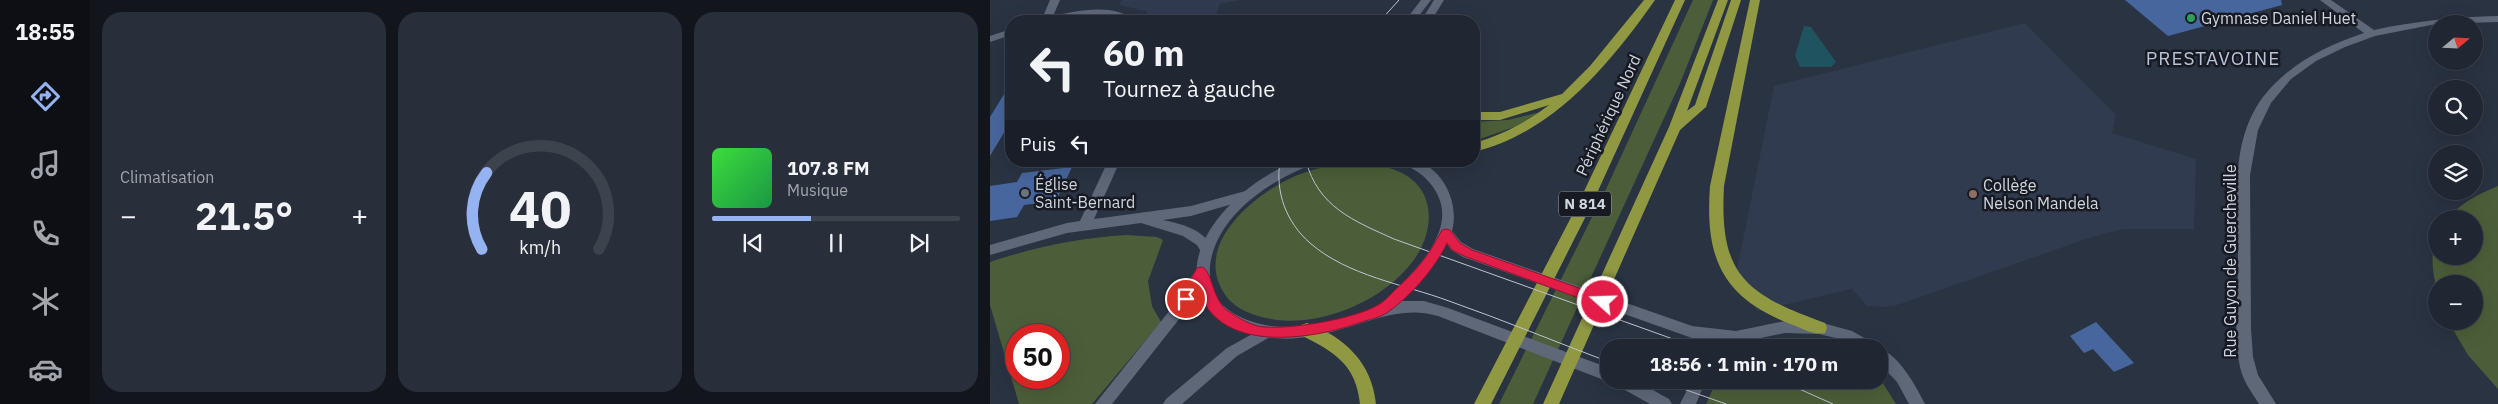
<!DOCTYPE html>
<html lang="fr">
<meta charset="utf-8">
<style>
:root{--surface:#202632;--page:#282e3a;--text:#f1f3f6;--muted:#a2a5ac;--line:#3d434d;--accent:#95b2f1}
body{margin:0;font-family:"IBM Plex Sans",sans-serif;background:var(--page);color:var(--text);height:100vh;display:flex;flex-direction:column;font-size:19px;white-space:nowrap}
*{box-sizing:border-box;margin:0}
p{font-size:16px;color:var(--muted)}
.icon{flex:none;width:28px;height:28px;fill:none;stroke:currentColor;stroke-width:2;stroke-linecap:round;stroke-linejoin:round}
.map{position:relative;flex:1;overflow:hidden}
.panel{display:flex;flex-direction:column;gap:12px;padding:12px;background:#12151c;width:900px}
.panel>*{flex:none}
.banner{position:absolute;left:15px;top:15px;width:475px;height:152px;border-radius:20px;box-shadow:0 5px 20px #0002,0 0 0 1px var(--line);background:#202632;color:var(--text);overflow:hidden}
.needle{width:32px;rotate:71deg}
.fabs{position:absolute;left:1438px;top:15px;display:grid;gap:10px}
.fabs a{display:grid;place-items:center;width:55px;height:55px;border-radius:50%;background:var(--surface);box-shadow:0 5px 20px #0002,0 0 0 1px var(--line);font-size:25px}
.speed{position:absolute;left:15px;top:324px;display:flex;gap:10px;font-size:25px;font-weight:700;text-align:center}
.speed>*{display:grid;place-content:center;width:65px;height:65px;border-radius:50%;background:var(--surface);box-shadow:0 5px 20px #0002,0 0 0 1px var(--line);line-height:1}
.speed .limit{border:8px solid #d22;background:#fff;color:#111}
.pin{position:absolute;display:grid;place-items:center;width:42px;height:42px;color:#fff;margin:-21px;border:2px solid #fff;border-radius:50%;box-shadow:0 1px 5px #0007}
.me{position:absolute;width:55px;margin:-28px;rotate:290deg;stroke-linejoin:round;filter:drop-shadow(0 0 4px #0008)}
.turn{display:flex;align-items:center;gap:18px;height:105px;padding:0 15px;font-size:22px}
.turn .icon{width:65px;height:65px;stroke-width:2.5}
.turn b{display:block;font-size:35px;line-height:42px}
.then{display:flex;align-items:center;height:48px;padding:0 15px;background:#0003;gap:10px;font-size:19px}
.big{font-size:38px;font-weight:700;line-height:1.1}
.panel .tile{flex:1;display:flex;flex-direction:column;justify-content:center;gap:8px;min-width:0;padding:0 18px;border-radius:20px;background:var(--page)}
.panel .dial{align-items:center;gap:0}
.dial svg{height:130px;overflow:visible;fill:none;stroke:var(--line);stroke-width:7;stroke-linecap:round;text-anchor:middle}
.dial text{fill:var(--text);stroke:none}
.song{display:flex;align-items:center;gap:15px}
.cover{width:60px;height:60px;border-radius:8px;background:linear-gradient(135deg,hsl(120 70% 55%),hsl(140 70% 35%))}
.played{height:5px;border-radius:2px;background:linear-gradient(90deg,var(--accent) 40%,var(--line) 40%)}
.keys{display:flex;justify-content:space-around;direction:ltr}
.heat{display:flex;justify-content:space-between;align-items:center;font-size:28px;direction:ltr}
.panel .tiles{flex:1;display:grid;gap:12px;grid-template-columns:repeat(3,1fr)}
.trip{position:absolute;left:610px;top:339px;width:288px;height:50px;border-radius:20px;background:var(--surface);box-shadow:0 5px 20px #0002,0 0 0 1px var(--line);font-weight:700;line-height:50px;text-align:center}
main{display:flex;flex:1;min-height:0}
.dock{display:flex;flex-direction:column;width:90px;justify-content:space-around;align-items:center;background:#0d0f14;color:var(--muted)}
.dock .icon{width:35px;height:35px}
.dock .current{color:var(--accent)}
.dock b{font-size:22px;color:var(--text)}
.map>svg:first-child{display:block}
</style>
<main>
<nav class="dock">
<b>18:55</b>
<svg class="icon current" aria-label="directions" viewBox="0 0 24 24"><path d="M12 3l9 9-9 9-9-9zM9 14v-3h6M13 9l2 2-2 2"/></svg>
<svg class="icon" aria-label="music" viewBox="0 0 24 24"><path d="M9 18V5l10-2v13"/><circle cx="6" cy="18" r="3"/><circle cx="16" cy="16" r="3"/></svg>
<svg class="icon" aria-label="phone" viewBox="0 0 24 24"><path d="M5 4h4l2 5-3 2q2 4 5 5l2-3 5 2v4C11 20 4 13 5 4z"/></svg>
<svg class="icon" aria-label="climate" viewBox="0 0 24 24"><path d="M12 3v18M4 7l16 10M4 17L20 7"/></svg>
<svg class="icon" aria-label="car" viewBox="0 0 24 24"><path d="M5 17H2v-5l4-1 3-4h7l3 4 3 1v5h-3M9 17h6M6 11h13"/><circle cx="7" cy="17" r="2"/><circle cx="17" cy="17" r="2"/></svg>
</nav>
<section class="panel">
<div class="tiles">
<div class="tile"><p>Climatisation</p>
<div class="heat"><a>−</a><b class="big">21.5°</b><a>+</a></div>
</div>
<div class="tile dial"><svg viewBox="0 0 100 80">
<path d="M14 69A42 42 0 1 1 86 69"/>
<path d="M14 69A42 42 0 0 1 17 22" stroke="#95b2f1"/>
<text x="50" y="56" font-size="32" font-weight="700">40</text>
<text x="50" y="72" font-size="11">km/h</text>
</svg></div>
<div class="tile">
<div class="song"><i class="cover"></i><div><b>107.8 FM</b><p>Musique</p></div></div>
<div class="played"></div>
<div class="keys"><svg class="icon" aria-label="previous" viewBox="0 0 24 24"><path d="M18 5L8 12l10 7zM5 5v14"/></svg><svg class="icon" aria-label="pause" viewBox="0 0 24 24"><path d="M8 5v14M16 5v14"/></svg><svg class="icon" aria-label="next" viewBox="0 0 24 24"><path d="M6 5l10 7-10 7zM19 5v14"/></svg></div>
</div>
</div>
</section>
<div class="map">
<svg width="1508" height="404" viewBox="0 0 1508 404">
<rect width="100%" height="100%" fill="#2a3342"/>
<g fill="#303b50">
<path d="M132 0H250L230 4 224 21H166L155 11 129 5Z"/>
<path d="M1035 23 1126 115 1122 133 1206 159 1204 229H1133L1102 237 907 305 893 307 877 306 862 289 767 311 747 270 784 86Z"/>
</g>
<g fill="#4c5e39" fill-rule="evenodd">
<path d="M703 0H723L691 81 543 404H509L617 187Z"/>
<path d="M555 111 530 125 484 141V122L518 120Z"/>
<path d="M357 163C373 163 390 164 405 170 449 186 446 235 419 266 389 302 334 325 287 320 268 317 245 311 234 293 204 246 260 198 299 179 317 170 337 166 357 163Z"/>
<path d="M1508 186V389L1478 355 1458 321H1484V284H1446V288C1443 272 1440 256 1446 240V256H1484V219H1458C1471 202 1489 194 1508 186Z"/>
<path d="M137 235 167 237 173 240 158 281 162 306 171 322 102 404H29L0 305V262C45 247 89 238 137 235ZM26 335H69V378H26Z"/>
<path d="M800 341H819L844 347H771Z"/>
<path d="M889 377 906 404H716L727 380H889Z"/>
</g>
<path fill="#1f535f" d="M814 26 821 27 846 62 841 67H810L805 56Z"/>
<g fill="#48669e">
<path d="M1135 0H1291L1292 5 1178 36Z"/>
<path d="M21 83V121L0 156V117Z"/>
<path d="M82 167 66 201 34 205 27 217 0 221V186L27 182 32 173Z"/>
<path d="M1106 322 1144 363 1124 372 1103 349 1094 353 1080 336Z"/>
</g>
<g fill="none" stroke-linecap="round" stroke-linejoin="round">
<g fill="#5e6879" fill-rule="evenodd">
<path d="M56 18 61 21H49L50 19Z"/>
<path d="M21 29V35L0 42V36Z"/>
</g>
<g fill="#5e6879" fill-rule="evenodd">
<path d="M60 0H70L63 16C86 11 125 2 144 21H132L109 16 51 21Z"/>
<path d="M1330 0H1341L1384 30C1425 21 1466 17 1508 16V22L1446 24 1385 36 1355 47 1326 61 1301 79 1281 103 1268 130 1260 175 1261 329 1263 357 1268 375 1286 404H1269C1262 393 1253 381 1250 367 1243 334 1248 298 1248 264 1249 210 1237 145 1273 97 1299 64 1335 46 1374 33Z"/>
<path d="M118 161H130L104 219 201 206 259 190 265 195 263 198 201 216 173 220C192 224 213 229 223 248L221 252H211L207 245 193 236 151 223 77 233 0 255V245L77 223 90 221Z"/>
</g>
<g fill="#5e6879" fill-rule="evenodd">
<path d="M431 0H441L425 21H415Z"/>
<path d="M444 0H454L441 21H431Z"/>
<path d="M212 267 217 268 219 272 190 318 122 404H105L180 310 207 268Z"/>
<path d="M275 327 280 329 282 333 280 337 247 356 192 404H173L176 399 237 348Z"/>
</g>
<g fill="#5e6879" fill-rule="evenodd">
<path d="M307 161H326L324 164C285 178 241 206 225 246 219 261 218 276 223 291 226 300 234 307 243 313 284 338 343 325 385 307 397 302 424 271 433 260 445 244 456 224 451 204 447 189 437 177 423 169 419 167 414 165 411 161 417 161 425 160 430 162 456 173 469 206 462 231L471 242 483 249 702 326 746 331 795 321 829 322 862 331 885 344 887 348H866L854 340 829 334 795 333 746 343 702 338 473 257 461 250 457 244 437 274 411 301H434L458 308 619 368V380H623L619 382 448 316C415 306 386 319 355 328 318 340 277 345 241 326 226 318 214 306 209 290 201 263 213 237 230 216 250 192 277 172 307 161Z"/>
<path d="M889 348C909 355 926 386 935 404H919L907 382 889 363Z"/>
<path d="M624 380H645L679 399 682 404H660L626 385Z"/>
<path d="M702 380H716L706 404H690Z"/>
</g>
<g fill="#909942" fill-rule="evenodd">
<path d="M654 0H665C619 65 564 132 484 152V143C511 135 536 123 559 105L510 120H484V112H510L572 94 600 66Z"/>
<path d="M685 0H695L602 204 501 404H484L588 204Z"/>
<path d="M728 0H738L697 111 705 105 741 0H751L716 107 690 130 569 404H553L679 127Z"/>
<path d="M760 0H770L734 186C729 275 755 294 835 323L837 328 835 333C824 336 809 327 798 323 730 296 715 255 720 186Z"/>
<path d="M417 161H437L436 164 423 168 418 166Z"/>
<path d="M317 323C355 337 382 363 386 404H370C366 364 344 352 311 335L309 330 311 325Z"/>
</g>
<g stroke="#bec4cf" stroke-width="1">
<path d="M390 21 409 0"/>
<path d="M290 161C285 192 296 222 320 243 358 276 413 284 459 301 513 320 566 342 619 362"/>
<path d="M316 161C328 207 364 221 404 239L708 348"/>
<path d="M668 380 736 404"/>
<path d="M789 380 843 404"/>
</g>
</g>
<path fill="#e11d48" stroke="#92132f" d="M456 229 460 230 470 243 482 250 617 298 619 302 617 305H608L474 256 462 250 457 243C446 267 420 297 398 312 390 318 376 320 366 324 324 338 243 352 215 304 212 299 211 292 210 286L200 302H191L190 299 207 268 212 267C222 270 222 300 238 311 249 318 262 327 276 327 303 329 364 319 388 305 394 302 400 295 405 290 428 269 437 258 452 230Z"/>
<circle fill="#2e9e5b" stroke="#171a22" stroke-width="2" cx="1201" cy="18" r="5"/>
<circle fill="#6b7280" stroke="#171a22" stroke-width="2" cx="35" cy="193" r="5"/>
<circle fill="#8d6e63" stroke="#171a22" stroke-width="2" cx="983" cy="194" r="5"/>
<g text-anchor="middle" stroke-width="5" stroke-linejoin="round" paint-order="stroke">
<rect fill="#171a22" stroke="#989da6" stroke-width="1" x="569" y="191.5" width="52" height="25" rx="4"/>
<g font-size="15" font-weight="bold" fill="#cfd5df">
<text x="595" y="209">N 814</text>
</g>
<g font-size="16" fill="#cfd5df" stroke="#171a22" text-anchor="start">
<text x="1211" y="24">Gymnase Daniel Huet</text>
<text x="45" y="190">Église<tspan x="45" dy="18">Saint-Bernard</tspan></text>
<text x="993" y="191">Collège<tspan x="993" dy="18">Nelson Mandela</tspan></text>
</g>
<g font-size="16" fill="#cfd5df" stroke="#171a22">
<text transform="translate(618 115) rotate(-65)" y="6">Périphérique Nord</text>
<text transform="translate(1240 261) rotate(-90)" y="6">Rue Guyon de Guercheville</text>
</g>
<g font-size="19" letter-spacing="1" fill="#b7c2d6" stroke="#171a22">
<text x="1223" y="65">PRESTAVOINE</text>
</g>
</g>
</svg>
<div class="fabs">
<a><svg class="needle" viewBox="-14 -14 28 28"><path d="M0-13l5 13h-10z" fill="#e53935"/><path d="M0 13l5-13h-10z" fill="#a2a5ac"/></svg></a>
<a><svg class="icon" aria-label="search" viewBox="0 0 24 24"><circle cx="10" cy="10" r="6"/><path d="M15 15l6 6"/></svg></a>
<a><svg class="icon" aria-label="layers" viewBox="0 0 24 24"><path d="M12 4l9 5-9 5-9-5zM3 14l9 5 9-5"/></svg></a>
<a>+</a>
<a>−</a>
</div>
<div class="speed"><div class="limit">50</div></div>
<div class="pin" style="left:196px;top:299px;background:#d93025"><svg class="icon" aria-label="arrive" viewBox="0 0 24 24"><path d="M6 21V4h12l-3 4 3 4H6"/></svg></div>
<svg class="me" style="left:613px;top:302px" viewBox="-20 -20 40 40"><circle r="17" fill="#e11d48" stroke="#fff" stroke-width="3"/><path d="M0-11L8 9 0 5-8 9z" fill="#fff"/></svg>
<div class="trip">18:56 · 1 min · 170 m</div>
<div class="banner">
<div class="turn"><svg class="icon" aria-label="left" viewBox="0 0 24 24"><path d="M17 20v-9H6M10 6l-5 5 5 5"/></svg><div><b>60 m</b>Tournez à gauche</div></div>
<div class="then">Puis<svg class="icon" aria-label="left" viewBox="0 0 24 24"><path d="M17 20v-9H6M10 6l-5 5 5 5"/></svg></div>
</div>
</div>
</main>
